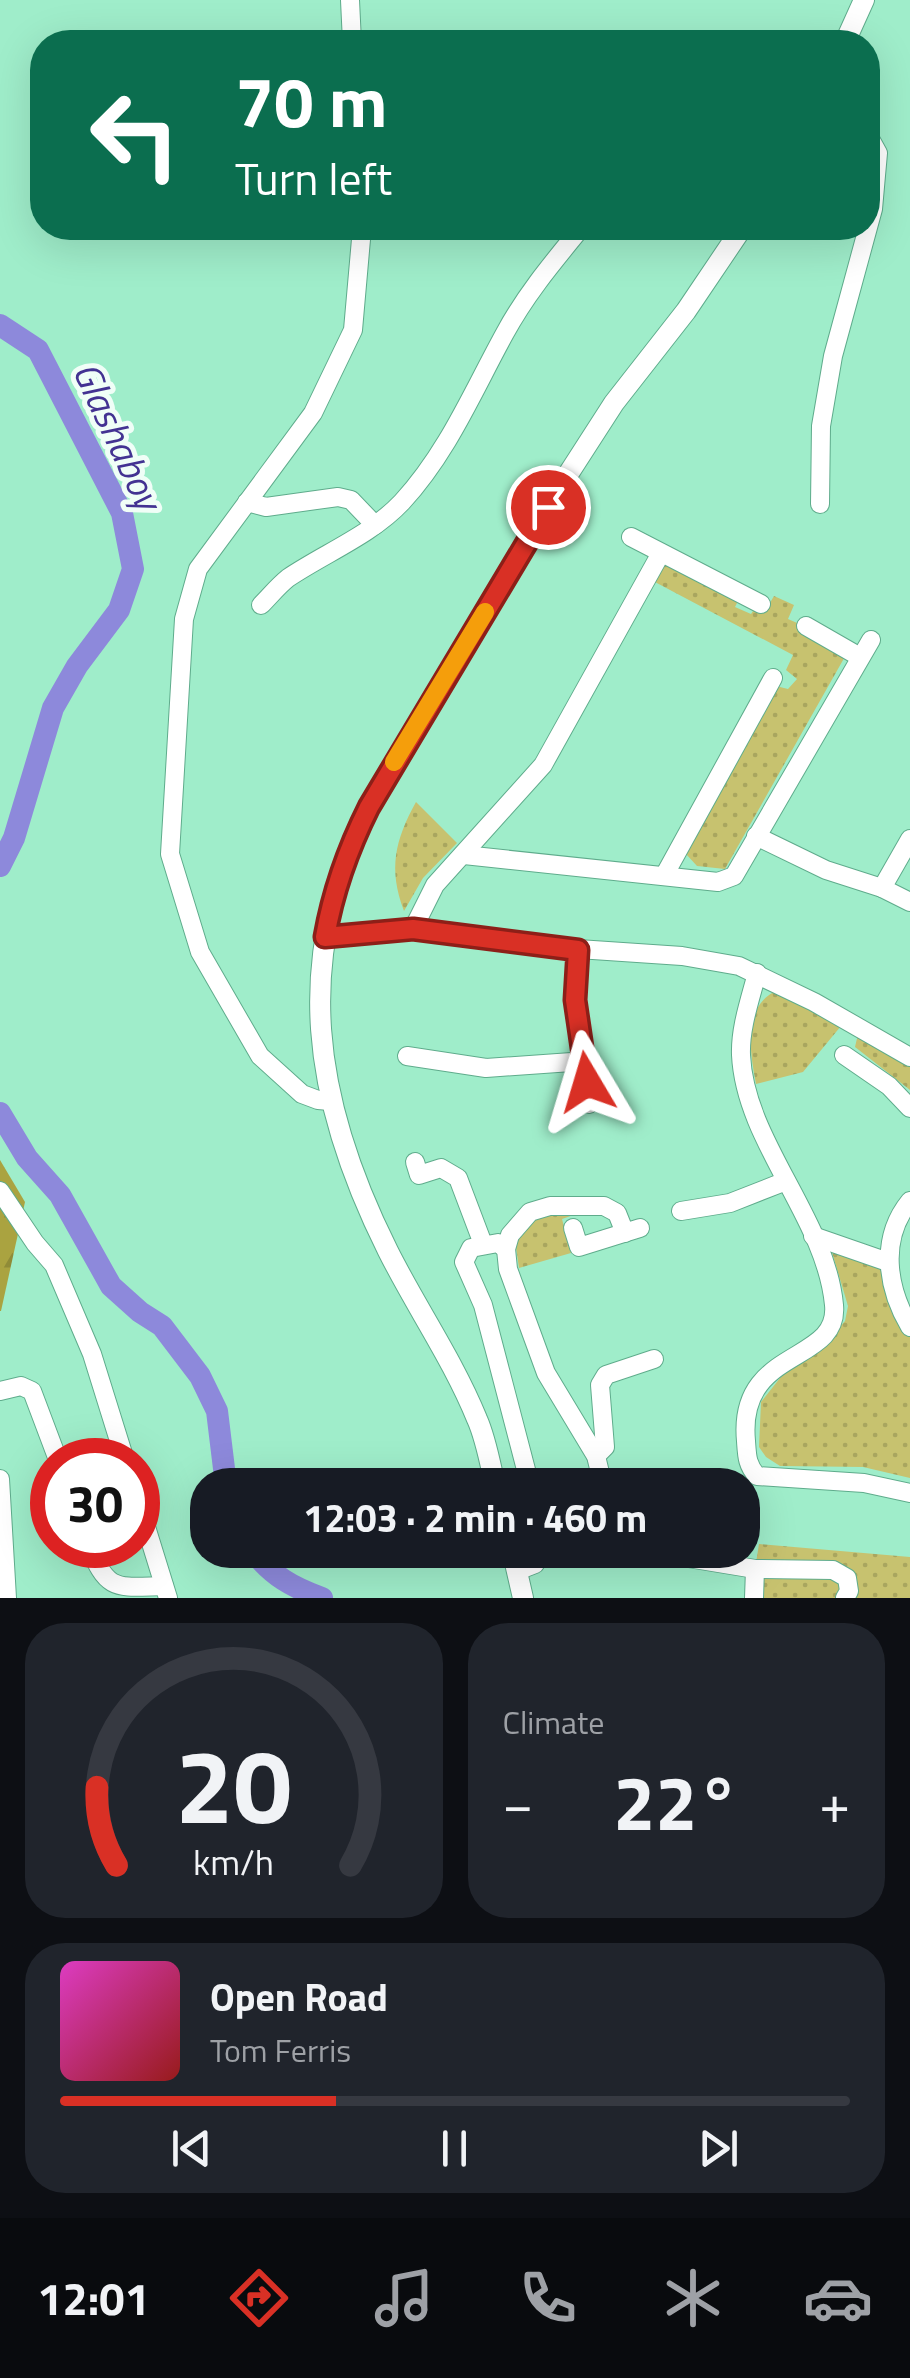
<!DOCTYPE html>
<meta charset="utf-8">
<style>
:root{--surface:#171b24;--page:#20242c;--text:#f1f3f6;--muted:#9ea1a6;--line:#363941;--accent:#d93025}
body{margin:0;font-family:"Titillium Web",sans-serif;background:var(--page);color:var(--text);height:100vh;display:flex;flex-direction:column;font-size:38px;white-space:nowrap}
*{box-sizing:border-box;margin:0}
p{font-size:32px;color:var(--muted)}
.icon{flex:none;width:55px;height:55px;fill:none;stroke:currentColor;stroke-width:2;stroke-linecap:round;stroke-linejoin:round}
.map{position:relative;height:1598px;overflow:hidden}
.drawer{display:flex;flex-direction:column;gap:25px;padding:25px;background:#0d0f14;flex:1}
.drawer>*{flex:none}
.top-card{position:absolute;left:30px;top:30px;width:850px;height:210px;border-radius:40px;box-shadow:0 10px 40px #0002;background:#0b6e4f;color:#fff;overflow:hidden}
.speed{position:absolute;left:30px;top:1438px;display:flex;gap:20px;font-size:50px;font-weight:700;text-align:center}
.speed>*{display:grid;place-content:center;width:130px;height:130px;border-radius:50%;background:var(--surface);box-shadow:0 10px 40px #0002;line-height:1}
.speed .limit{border:15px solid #d22;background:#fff;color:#111}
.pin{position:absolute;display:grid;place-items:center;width:85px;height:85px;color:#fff;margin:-42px;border:5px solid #fff;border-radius:50%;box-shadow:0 2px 10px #0007}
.me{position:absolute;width:110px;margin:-55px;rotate:353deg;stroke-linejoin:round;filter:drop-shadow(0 0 8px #0008)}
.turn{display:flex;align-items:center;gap:35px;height:210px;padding:0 40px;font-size:45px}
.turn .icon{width:130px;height:130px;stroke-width:2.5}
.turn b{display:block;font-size:70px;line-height:85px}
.big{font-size:75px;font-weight:700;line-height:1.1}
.drawer .card{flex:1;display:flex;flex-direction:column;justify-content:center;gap:15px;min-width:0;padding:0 35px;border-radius:40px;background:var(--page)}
.drawer .dial{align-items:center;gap:0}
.dial svg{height:260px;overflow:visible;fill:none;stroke:var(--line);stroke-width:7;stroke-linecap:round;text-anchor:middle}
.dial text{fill:var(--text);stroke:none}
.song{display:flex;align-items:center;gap:30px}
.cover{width:120px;height:120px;border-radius:15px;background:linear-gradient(135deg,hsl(310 70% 55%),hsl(0 70% 35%))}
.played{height:10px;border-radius:5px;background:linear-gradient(90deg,var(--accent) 35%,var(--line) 35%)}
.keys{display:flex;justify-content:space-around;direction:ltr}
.heat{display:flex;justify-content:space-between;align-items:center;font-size:55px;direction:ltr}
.drawer .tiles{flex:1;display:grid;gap:25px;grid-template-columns:1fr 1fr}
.card:last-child{grid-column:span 2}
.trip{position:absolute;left:190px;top:1468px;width:570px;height:100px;border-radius:40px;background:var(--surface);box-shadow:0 10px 40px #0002;font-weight:700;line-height:100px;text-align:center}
.tabs{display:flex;height:160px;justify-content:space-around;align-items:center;background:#090b0e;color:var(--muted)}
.tabs .icon{width:70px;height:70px}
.tabs .on{color:var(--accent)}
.tabs b{font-size:45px;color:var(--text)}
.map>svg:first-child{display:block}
</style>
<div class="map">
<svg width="910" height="1598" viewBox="0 0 910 1598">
<defs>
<pattern id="grass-dots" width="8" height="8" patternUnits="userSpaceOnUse" patternTransform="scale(2.5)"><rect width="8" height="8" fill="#c7c26f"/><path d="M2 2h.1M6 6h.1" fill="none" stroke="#a9a65f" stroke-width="1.8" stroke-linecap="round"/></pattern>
<pattern id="forest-firs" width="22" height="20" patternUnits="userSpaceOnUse" patternTransform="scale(2.5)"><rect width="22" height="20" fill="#aaa340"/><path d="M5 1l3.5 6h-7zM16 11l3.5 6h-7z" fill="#908b37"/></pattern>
</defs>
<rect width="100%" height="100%" fill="#9fedca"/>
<g fill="url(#grass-dots)">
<path d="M666 559 740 597 735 607 751 614 757 605 768 606 774 596 794 605 788 619 843 643 847 653 725 869 697 866 686 854 776 686 788 689 797 679 786 670 793 655 653 581Z"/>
<path d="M416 802 457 843 423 878 404 911C388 869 395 840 416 802Z"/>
<path d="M780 989 841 1026 803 1072 756 1084C750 1051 741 1004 780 989Z"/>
<path d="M858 1034 910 1062V1090L855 1047Z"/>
<path d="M588 1210 562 1219 571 1253 519 1268 515 1241 538 1215Z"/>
<path d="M831 1249 883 1266 910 1336V1478L863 1467 780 1466 766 1457 759 1447 761 1402 784 1373 824 1346 845 1321 848 1306Z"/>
<path d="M759 1544 910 1557V1598H757L755 1569Z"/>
</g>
<path fill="url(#forest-firs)" d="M0 1160 25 1202 1 1311H0Z"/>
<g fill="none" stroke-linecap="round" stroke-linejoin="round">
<g stroke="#8d89db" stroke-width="22">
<path d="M0 325 38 350 122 513 133 569 119 610 77 666 53 708 14 838 0 866"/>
<path d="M0 1113 27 1158 60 1195 111 1286 140 1312 162 1326 200 1376 217 1411 226 1485"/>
<path d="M252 1550C272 1576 292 1587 322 1598"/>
</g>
<defs>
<g id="minor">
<path d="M350 0 352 42"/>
<path d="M247 502 266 507 338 497 351 500 375 525"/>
<path d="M820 504 821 426 833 356 873 209 878 153 868 135"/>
<path d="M631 537 761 604"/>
<path d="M261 605C270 596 278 586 288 578 325 553 371 535 402 502 448 452 473 391 505 333 526 294 554 261 581 228"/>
<path d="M806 626 860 657"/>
<path d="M756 836 826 870 882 888 910 902"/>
<path d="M464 855 718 882 734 876 871 640"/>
<path d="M664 876 773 678"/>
<path d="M882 888 910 839"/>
<path d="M413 929 435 885 543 765 661 553"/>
<path d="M325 937 413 929 578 949 682 956 739 966 814 1002 910 1057"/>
<path d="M578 949 575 999 586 1061 589 1104"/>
<path d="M757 973C750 1000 740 1028 741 1055 745 1142 826 1218 834 1305 840 1365 737 1346 746 1441 747 1456 747 1465 757 1476L864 1483 910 1493"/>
<path d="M844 1055 889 1086 910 1108"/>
<path d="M407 1056 486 1068 586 1061"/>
<path d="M330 1101 318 1100 302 1094 260 1056 200 952 170 854 184 619 198 569 313 413 353 330 362 228"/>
<path d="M415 1162 419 1175 441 1168 458 1178 483 1244"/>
<path d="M0 1191 35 1243 54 1265 92 1354 125 1460"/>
<path d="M910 1201C879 1239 887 1288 910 1327"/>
<path d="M681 1211 730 1203 786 1181"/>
<path d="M573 1228 579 1247 640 1228"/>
<path d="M813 1236 888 1262"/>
<path d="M506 1249 498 1243 471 1248 464 1262 483 1305 530 1485"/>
<path d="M0 1391 21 1386 32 1391 58 1460"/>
<path d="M596 1456 605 1447 600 1385 606 1375 654 1359"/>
<path d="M0 1479 7 1598"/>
<path d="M603 1485 596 1456 546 1373 508 1269 506 1249 510 1235 530 1212 550 1206H604L617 1213 625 1233"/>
<path d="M138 1501 168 1598"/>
<path d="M89 1545C107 1593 117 1587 164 1586"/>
<path d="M640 1550 755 1569 833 1570 847 1578 849 1591 845 1598"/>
<path d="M517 1571 535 1564 542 1550"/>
<path d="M754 1598 755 1569"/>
</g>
<g id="major">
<path d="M845 42 864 0"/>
<path d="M495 1485C490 1463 486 1439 477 1419 453 1360 416 1307 388 1251 313 1101 291 960 369 807L547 507 614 403 686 311 742 228"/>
<path d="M512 1550 523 1598"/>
</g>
</defs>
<use href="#minor" stroke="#5fac8c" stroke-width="20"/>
<use href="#major" stroke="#5fac8c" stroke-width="22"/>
<use href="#minor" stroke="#fff" stroke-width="18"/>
<use href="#major" stroke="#fff" stroke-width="20"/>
</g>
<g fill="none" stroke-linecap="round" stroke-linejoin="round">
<defs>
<path id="route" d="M548 507 369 807C348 849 333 891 325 937L413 929 578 950 575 1000 587 1082"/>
</defs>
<use href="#route" stroke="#8d1f18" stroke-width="25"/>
<use href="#route" stroke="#d93025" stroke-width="18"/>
<path stroke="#f59e0b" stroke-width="18" d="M394 762 485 612"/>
</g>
<g text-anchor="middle" stroke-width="10" stroke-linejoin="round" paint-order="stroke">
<g font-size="38" font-style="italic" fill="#433292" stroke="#f0fef7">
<text transform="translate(117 436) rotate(65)" y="13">Glashaboy</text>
</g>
</g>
</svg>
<div class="speed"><div class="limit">30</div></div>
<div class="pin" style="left:548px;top:507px;background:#d93025"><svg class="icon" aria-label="arrive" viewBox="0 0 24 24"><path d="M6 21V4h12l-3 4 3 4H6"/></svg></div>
<svg class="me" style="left:587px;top:1082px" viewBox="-20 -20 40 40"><path d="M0-17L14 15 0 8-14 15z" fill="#d93025" stroke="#fff" stroke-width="4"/></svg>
<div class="trip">12:03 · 2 min · 460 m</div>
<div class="top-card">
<div class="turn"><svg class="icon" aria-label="left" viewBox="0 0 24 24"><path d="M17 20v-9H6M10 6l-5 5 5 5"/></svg><div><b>70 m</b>Turn left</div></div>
</div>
</div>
<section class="drawer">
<div class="tiles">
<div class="card dial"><svg viewBox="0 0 100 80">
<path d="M14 69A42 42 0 1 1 86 69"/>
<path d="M14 69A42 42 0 0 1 8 45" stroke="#d93025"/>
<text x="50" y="56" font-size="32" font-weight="700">20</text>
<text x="50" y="72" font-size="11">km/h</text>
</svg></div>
<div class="card"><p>Climate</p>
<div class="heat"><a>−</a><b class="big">22°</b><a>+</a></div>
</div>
<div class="card">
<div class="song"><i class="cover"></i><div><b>Open Road</b><p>Tom Ferris</p></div></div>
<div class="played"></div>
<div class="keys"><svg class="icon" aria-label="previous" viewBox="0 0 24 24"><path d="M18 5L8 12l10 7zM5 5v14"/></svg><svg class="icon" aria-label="pause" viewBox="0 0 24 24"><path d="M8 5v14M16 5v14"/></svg><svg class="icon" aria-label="next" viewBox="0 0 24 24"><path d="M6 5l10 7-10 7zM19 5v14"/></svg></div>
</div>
</div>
</section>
<nav class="tabs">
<b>12:01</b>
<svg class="icon on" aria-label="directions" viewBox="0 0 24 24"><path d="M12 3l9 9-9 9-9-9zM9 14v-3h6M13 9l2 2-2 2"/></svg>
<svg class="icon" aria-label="music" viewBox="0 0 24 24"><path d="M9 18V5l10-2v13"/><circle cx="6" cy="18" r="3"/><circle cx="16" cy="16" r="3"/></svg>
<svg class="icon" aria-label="phone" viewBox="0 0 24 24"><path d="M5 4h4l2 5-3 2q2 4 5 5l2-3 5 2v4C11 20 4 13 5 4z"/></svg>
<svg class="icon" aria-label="climate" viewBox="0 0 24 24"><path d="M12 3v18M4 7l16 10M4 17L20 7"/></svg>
<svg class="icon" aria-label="car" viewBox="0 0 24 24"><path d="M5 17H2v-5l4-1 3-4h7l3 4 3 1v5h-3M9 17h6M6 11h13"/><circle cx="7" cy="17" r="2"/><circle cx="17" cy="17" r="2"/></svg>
</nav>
